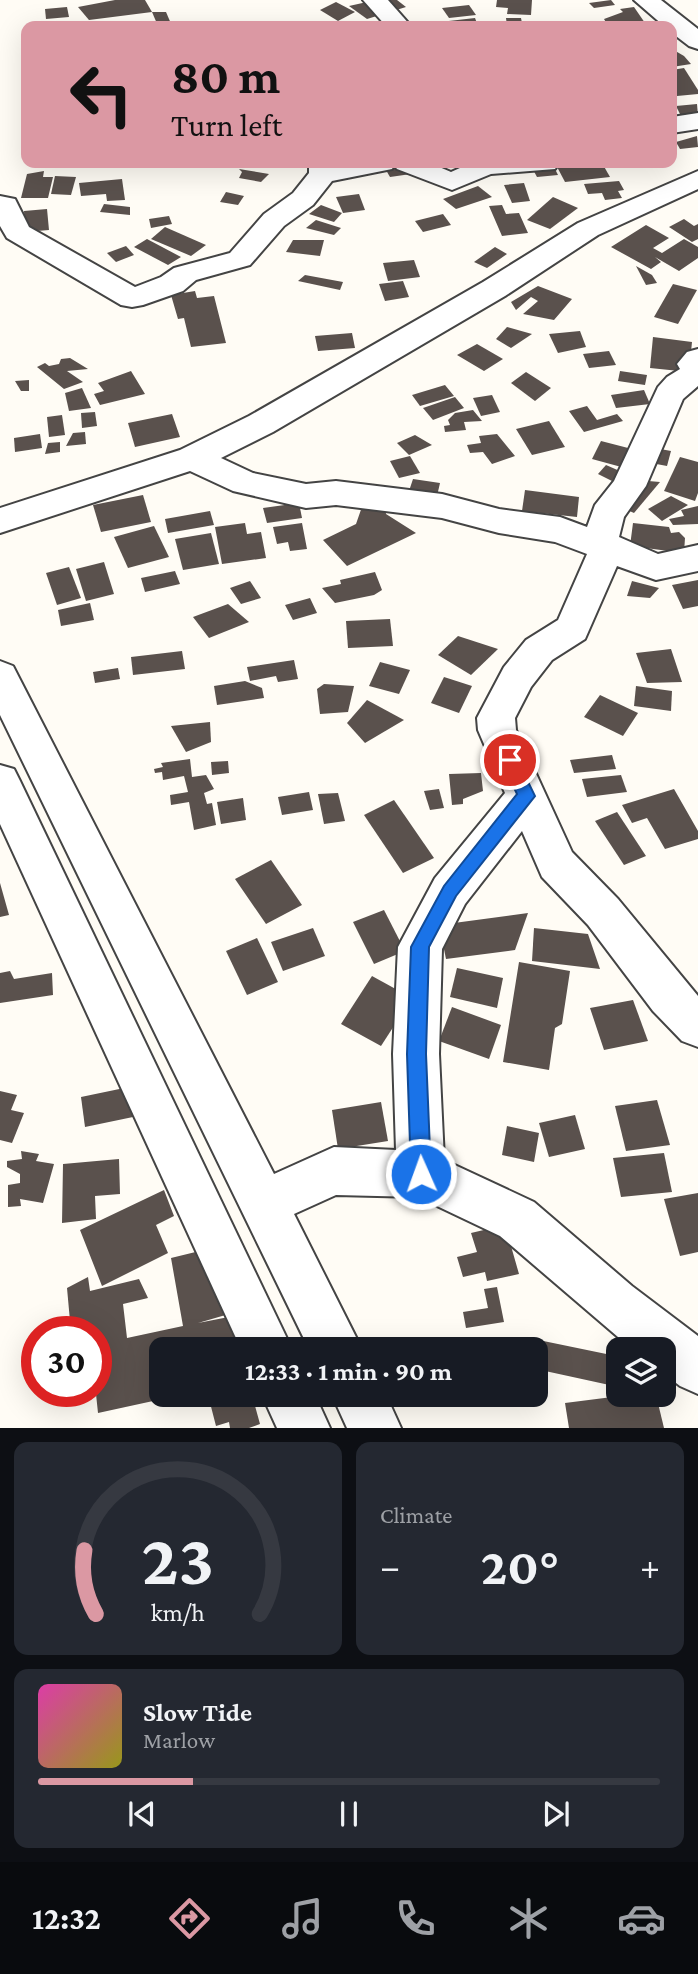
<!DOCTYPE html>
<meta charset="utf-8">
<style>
:root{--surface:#171b24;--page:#242831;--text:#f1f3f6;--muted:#9ea1a6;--line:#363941;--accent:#db98a3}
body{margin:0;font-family:"Crimson Pro",serif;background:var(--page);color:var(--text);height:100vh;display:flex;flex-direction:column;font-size:26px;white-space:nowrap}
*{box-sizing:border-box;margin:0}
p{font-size:23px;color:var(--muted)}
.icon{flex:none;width:38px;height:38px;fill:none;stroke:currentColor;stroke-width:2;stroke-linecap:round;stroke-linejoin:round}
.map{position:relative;height:1428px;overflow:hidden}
.panel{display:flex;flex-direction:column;gap:14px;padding:14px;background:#0d0f14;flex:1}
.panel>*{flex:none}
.hud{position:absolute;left:21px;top:21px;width:656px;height:147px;border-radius:14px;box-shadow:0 7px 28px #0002;background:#db98a3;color:#111;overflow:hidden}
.tools{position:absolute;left:606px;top:1337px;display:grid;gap:14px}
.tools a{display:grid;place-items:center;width:70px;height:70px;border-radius:14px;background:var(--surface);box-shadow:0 7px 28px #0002;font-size:35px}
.speed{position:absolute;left:21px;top:1316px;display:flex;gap:14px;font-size:35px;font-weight:700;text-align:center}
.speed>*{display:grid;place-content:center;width:91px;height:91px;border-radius:50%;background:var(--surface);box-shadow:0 7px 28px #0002;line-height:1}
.speed .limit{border:10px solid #d22;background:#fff;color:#111}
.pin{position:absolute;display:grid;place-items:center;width:60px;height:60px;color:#fff;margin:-30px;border:4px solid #fff;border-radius:50%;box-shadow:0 2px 7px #0007}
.me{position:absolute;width:77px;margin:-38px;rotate:358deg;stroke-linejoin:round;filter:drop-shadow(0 0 5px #0008)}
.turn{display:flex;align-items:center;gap:24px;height:147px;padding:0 35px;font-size:32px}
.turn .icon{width:91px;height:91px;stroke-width:2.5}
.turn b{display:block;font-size:49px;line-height:60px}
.big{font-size:52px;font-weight:700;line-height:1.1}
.panel .widget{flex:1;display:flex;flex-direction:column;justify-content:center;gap:10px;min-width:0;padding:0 24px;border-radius:14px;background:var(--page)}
.panel .dial{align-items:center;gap:0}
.dial svg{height:182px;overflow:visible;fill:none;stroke:var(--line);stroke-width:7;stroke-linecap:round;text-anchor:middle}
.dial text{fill:var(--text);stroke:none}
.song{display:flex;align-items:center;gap:21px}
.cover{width:84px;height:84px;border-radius:10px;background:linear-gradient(135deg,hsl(320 70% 55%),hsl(60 70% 35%))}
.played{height:7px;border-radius:4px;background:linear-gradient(90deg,var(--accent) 25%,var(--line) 25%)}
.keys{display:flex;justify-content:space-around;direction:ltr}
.heat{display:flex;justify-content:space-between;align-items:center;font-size:38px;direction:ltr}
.panel .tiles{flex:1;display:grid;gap:14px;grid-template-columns:1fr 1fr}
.widget:last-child{grid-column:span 2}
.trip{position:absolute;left:149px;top:1337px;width:399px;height:70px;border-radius:14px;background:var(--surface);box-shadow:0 7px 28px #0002;font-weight:700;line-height:70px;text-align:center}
.menu{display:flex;height:112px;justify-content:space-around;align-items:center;background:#090b0e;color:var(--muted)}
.menu .icon{width:49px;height:49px}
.menu .active{color:var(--accent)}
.menu b{font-size:32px;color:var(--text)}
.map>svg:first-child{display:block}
</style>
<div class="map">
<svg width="698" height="1428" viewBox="0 0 698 1428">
<rect width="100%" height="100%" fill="#fffcf5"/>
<g fill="#5a514d">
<path d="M115 0H145L152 12 89 20 78 7Z"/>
<path d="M376 0H397L406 7 367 19 349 6Z"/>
<path d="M497 0H532L531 15 507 14 508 8 496 7Z"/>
<path d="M611 0 615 5 594 8 589 3Z"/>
<path d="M336 2 355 12 338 21 320 10Z"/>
<path d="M469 5 476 15 449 18 442 8Z"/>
<path d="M67 7 69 17 46 19 45 9Z"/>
<path d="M634 7 645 23 608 26 604 19 623 12 620 9Z"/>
<path d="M152 12H166L172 26H158Z"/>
<path d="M475 18 478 26H442L440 22Z"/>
<path d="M506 18H521L522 23 548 21 550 26H507Z"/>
<path d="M672 49 684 56 691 64 672 67Z"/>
<path d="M684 68 698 90V94L677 96 672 88V70Z"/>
<path d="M697 104 698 116 682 118 676 106Z"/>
<path d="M697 136 698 147 680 149 676 142Z"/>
<path d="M395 163H438L439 170 390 177 383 165Z"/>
<path d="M552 163 558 175 537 177 530 164Z"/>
<path d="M555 163H602L610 177 565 182Z"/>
<path d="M239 169 269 174 261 182 239 178 242 172Z"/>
<path d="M44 171 43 177H53L48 198H21L27 174Z"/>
<path d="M55 176 76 177 71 195 51 194Z"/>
<path d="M122 179 125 200 107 201 106 194 81 196 79 183Z"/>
<path d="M619 181 624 190 618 191 622 198 605 200 602 193 588 194 584 184Z"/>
<path d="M524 183 530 201 512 203 504 185Z"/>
<path d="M478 186 492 197 456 209 443 199Z"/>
<path d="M226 192 244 196 238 205 220 202Z"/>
<path d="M359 194 365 210 343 213 336 197Z"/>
<path d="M553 197 578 208 550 229 527 220Z"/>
<path d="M104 204 130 207V215L100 212Z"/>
<path d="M321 205 342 213 334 222 309 214Z"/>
<path d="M502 205 506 214 519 213 528 233 502 236 489 206Z"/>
<path d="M47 209 49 230 25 232 24 211Z"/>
<path d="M443 214 451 225 423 232 415 221Z"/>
<path d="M169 216 172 224 151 228 149 219Z"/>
<path d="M684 219 694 226 698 224V239L692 242 669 227Z"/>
<path d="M316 220 341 228 334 235 306 228Z"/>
<path d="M646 225 669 238 653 248 662 253 684 239 698 247V258L679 271 655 257 661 262 651 269 611 247Z"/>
<path d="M165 227 206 245 191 256 151 239Z"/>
<path d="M147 239 181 257 168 265 134 247Z"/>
<path d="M293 240H324L320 256 286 252Z"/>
<path d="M126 246 134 255 116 262 107 253Z"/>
<path d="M495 247 507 254 487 268 474 262Z"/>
<path d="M414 260 420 277 388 281 383 263Z"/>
<path d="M636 266 652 275 657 283 646 285Z"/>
<path d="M305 275 343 282 340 290 298 281Z"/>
<path d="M403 281 409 297 385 301 379 284Z"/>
<path d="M673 284 697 290 678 324 654 317Z"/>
<path d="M538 286 572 299 554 320 523 314 538 301 531 297 516 310 511 302Z"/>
<path d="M195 291 197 298 214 296 226 343 191 347 184 318 178 319 171 295Z"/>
<path d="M507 327 532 334 511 348 496 339Z"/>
<path d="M580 331 586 347 558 353 549 334Z"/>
<path d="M352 333 355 348 318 351 315 336Z"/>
<path d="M653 337 692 342 689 372 650 368Z"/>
<path d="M477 344 503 359 484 371 457 355Z"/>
<path d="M609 351 616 365 589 368 583 354Z"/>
<path d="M70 358 88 369 67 371 83 382 64 389 37 367 45 363 49 366 59 364 61 359Z"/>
<path d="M131 371 145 394 100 405 94 394 104 391 98 383Z"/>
<path d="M620 371 647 375 645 385 618 381Z"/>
<path d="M526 372 551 388 535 401 511 383Z"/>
<path d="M29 380V391H21L15 381Z"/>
<path d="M445 385 454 396 420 406 412 395Z"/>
<path d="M82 388 91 408 69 411 65 393Z"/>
<path d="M644 390 650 404 616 408 611 395Z"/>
<path d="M492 395 500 412 481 416 473 398Z"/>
<path d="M455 397 464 408 433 420 423 408Z"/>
<path d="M587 406 597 420 617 414 623 421 584 432 569 411Z"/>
<path d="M473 410 482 421 464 422 466 430 445 432 444 426 450 425 448 420 455 413Z"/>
<path d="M95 412 97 426 82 428 81 413Z"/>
<path d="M172 414 180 437 135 447 128 423Z"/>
<path d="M62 415 65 435 49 437 47 417Z"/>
<path d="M549 421 565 447 532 455 516 429Z"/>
<path d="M85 432 86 444 66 446 73 433Z"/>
<path d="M40 434 42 448 15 452 14 438Z"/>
<path d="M497 434 515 456 492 464 483 452 470 453 467 445 481 443 479 436Z"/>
<path d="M415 435 432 445 409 455 397 443Z"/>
<path d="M601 441 632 449 625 468 592 459Z"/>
<path d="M60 442V452L45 454 48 443Z"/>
<path d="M639 445 671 451 667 466 635 460Z"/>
<path d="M410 456 420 473 399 478 390 461Z"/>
<path d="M680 457 698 462V493L695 501 664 491Z"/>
<path d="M606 465 622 472 614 482 598 474Z"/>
<path d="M413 479 440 483 437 496 409 491Z"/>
<path d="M625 479 660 482 634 513 607 501Z"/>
<path d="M525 490 579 497 577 517 522 511Z"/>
<path d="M143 495 151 522 101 532 93 505Z"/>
<path d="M671 496 688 505 662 521 648 509Z"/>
<path d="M364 501 385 505 386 514 416 533 347 566 323 540 356 524Z"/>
<path d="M299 503 302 518 267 523 263 508Z"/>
<path d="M698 506V524L673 525 669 519 684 516 681 510Z"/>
<path d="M210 511 214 525 168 533 165 519Z"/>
<path d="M245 523 247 534 261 532 266 558 222 564 215 527Z"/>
<path d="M302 523 307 549 290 551 288 542 277 544 273 527Z"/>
<path d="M633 523 669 527 671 533 679 532 685 538 684 553 630 546Z"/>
<path d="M154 526 169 557 128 568 114 537Z"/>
<path d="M211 533 219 564 183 570 175 539Z"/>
<path d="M104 562 114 594 86 601 76 569Z"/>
<path d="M69 567 81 598 57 605 46 573Z"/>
<path d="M175 571 180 584 145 592 141 578Z"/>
<path d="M375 572 382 590 374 595 335 603 322 588 341 584 340 580Z"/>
<path d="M698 580V606L683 609 672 585Z"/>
<path d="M250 581 261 598 241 604 230 588Z"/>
<path d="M632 581 659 588 650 598 627 596Z"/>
<path d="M310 598 317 613 293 620 285 605Z"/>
<path d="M90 603 94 620 61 626 58 610Z"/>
<path d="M228 604 249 622 209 638 193 617Z"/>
<path d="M390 619 393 646 348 648 346 621Z"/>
<path d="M458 636 498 649 471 675 438 655Z"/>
<path d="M671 649 682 682 647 683 636 653Z"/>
<path d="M182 651 185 669 133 675 131 657Z"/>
<path d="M294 660 298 679 278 682 276 676 250 681 247 667Z"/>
<path d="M380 662 410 670 399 694 369 686Z"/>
<path d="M118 668 120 679 95 683 93 672Z"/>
<path d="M444 677 472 686 459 713 431 703Z"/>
<path d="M245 681 262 688 264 698 217 705 214 686Z"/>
<path d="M324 684 354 686 348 712 320 714 317 689Z"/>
<path d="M636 686 672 691 671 711 634 706Z"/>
<path d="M600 695 638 713 623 736 584 717Z"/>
<path d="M367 700 404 720 365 743 347 723Z"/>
<path d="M210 722 211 742 186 752 171 726Z"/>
<path d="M612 755 616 769 574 773 570 760Z"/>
<path d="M190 759 192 777 206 775 214 789 204 793 207 804 212 803 216 825 194 830 189 802 171 805 170 795 188 792 184 776 163 780 162 772 155 773 154 769 163 767 161 763Z"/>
<path d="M228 761 229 773 212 775 211 762Z"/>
<path d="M481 773 483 791 463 799V804L452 805 449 774Z"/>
<path d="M621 775 627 792 587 797 582 779Z"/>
<path d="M439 789 444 808 430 810 424 791Z"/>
<path d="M674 789 698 831V839L665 849 647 818 632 823 622 805Z"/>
<path d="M309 792 313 810 282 815 278 797Z"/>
<path d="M338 793 345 821 324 824 318 794Z"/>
<path d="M243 798 246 820 221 824 217 802Z"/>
<path d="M394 800 434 858 403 873 364 815Z"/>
<path d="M617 812 646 856 624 865 595 821Z"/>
<path d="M271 860 302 905 266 924 235 879Z"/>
<path d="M0 883 9 915 0 917Z"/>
<path d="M384 910 405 951 374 964 353 922Z"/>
<path d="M528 913 515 950 446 959 439 925Z"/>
<path d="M313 928 325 956 283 971 271 942Z"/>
<path d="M534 928 588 934 600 969 532 961Z"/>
<path d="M257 938 278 982 247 995 226 951Z"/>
<path d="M519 962 570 971 562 1024 555 1028 549 1070 503 1062Z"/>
<path d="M457 968 503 978 497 1008 450 997Z"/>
<path d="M10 971 14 979 52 973 53 995 0 1003V973Z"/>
<path d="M372 976 412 998 381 1046 341 1024Z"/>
<path d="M633 1000 648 1041 604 1050 590 1008Z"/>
<path d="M452 1007 501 1025 489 1059 439 1041Z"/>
<path d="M129 1087 133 1117 85 1127 81 1097Z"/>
<path d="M0 1091 17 1095 11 1110 24 1113 12 1143 0 1140Z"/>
<path d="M657 1100 670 1145 626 1151 615 1106Z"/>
<path d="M381 1102 388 1141 338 1149 332 1110Z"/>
<path d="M575 1115 585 1149 549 1157 539 1123Z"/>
<path d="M507 1126 539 1133 534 1162 502 1155Z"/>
<path d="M21 1151 39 1154 36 1161 54 1164 43 1203 20 1199 21 1206 8 1207V1185L20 1183V1174L7 1167V1161L22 1159Z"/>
<path d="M664 1153 672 1192 621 1197 613 1158Z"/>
<path d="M119 1159 120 1194 95 1196 96 1219 62 1223 63 1164Z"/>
<path d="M164 1190 174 1216 156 1225 168 1253 102 1286 80 1230Z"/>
<path d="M698 1193V1252L680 1256 664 1199Z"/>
<path d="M505 1225 519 1274 487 1281 485 1272 463 1277 457 1257 477 1252 471 1233Z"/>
<path d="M216 1247 229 1314 198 1323 244 1314 249 1349H161V1395L176 1396 98 1413 96 1394 71 1399 70 1391H96V1332H71L67 1288 88 1277 90 1291 139 1279 148 1298 123 1304 127 1338 183 1326 171 1258Z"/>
<path d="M497 1287 504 1322 466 1328 463 1312 488 1308 484 1289Z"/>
<path d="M524 1337 616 1356 614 1386 536 1369V1349H522Z"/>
<path d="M208 1395H252L260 1424 249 1428H230L229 1422 216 1426Z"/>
<path d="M628 1395H656L664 1428H569L565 1403Z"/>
</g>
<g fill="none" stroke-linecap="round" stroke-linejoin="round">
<defs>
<g id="street">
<path d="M363 0H388L411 26H386Z"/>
<path d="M634 0H661L698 29V49L689 46 672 33V26H664Z"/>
<path d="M698 113V129L672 133V117Z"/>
<path d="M309 163H430L451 172 471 163H559L555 169 491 174 452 190 397 169 394 165 392 169 332 181 313 205 284 226 250 265 196 280 183 291 143 305 132 307 121 305 7 238 0 226V196L15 199 29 227 135 287 161 277 174 268 230 253 264 214 293 193 309 173Z"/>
<path d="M698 171V189L598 235 505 296 273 432 221 458 253 473 306 484 336 481 442 494 499 509 560 517 587 527 595 505 614 481 658 387 667 377 680 369 677 364 687 352 698 349V386L683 399 646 486 624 517 619 537 658 554 698 545V571L656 580 617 566 585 639 552 660 531 687 515 718 516 730 572 852 618 899 698 996V1047L682 1041 653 1011 588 925 542 877 522 831 465 904 442 949 439 1054 444 1160 534 1202 632 1286 698 1336V1394L680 1386 663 1373V1349H632L500 1236 418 1197 336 1195 294 1214 362 1349H309L0 715V661L13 666 274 1174 334 1147 396 1150 393 1054 398 947 435 878 505 793 478 730 477 718 504 667 526 640 558 620 587 554 555 542 499 533 442 518 336 505 306 508 233 491 190 471 0 533V508L180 450 249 416 483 282 578 223Z"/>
<path d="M0 765 14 769 20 781 292 1349H241L0 824Z"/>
<path d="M262 1395H315L330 1428H277Z"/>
<path d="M332 1395H386L401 1428H347Z"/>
</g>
</defs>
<use href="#street" stroke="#444" stroke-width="4"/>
<use href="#street" fill="#fff" fill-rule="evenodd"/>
</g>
<path fill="#1a73e8" stroke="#114b97" stroke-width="2" d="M510 753 515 755 535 796 456 896 429 947 426 1054 431 1174 428 1181 421 1184 414 1181 411 1174 407 1054 411 947 444 886 517 794 501 760Z"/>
</svg>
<div class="tools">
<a><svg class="icon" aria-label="layers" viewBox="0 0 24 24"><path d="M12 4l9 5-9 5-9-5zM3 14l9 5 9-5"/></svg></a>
</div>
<div class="speed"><div class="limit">30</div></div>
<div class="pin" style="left:510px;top:760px;background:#d93025"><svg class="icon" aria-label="arrive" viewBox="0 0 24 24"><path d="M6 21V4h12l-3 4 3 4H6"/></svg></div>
<svg class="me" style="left:421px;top:1174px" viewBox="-20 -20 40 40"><circle r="17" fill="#1a73e8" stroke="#fff" stroke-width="3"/><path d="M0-11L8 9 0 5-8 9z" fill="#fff"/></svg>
<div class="trip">12:33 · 1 min · 90 m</div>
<div class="hud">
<div class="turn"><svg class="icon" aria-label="left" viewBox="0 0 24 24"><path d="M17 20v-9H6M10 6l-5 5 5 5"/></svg><div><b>80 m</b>Turn left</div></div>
</div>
</div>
<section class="panel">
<div class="tiles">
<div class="widget dial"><svg viewBox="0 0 100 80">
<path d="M14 69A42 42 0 1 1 86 69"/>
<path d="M14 69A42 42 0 0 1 9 41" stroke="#db98a3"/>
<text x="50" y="56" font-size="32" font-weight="700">23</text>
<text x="50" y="72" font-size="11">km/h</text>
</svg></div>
<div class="widget"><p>Climate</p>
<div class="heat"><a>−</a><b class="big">20°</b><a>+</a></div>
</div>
<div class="widget">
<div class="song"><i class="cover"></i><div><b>Slow Tide</b><p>Marlow</p></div></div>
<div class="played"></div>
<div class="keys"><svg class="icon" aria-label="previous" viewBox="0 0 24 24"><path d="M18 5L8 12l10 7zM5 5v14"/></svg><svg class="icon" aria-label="pause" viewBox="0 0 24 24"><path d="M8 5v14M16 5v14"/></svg><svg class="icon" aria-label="next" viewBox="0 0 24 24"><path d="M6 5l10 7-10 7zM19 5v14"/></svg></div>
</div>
</div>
</section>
<nav class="menu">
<b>12:32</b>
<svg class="icon active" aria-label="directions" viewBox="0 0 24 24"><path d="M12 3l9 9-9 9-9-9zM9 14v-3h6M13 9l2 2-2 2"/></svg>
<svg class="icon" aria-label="music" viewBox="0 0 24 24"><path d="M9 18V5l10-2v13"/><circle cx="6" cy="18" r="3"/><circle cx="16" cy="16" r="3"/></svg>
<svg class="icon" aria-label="phone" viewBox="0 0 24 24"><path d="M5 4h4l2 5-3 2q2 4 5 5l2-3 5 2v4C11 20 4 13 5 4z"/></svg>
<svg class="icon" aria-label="climate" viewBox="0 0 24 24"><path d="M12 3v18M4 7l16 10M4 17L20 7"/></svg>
<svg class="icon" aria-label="car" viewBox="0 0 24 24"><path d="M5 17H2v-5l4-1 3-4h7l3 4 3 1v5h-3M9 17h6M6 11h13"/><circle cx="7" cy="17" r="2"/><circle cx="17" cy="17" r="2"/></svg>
</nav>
